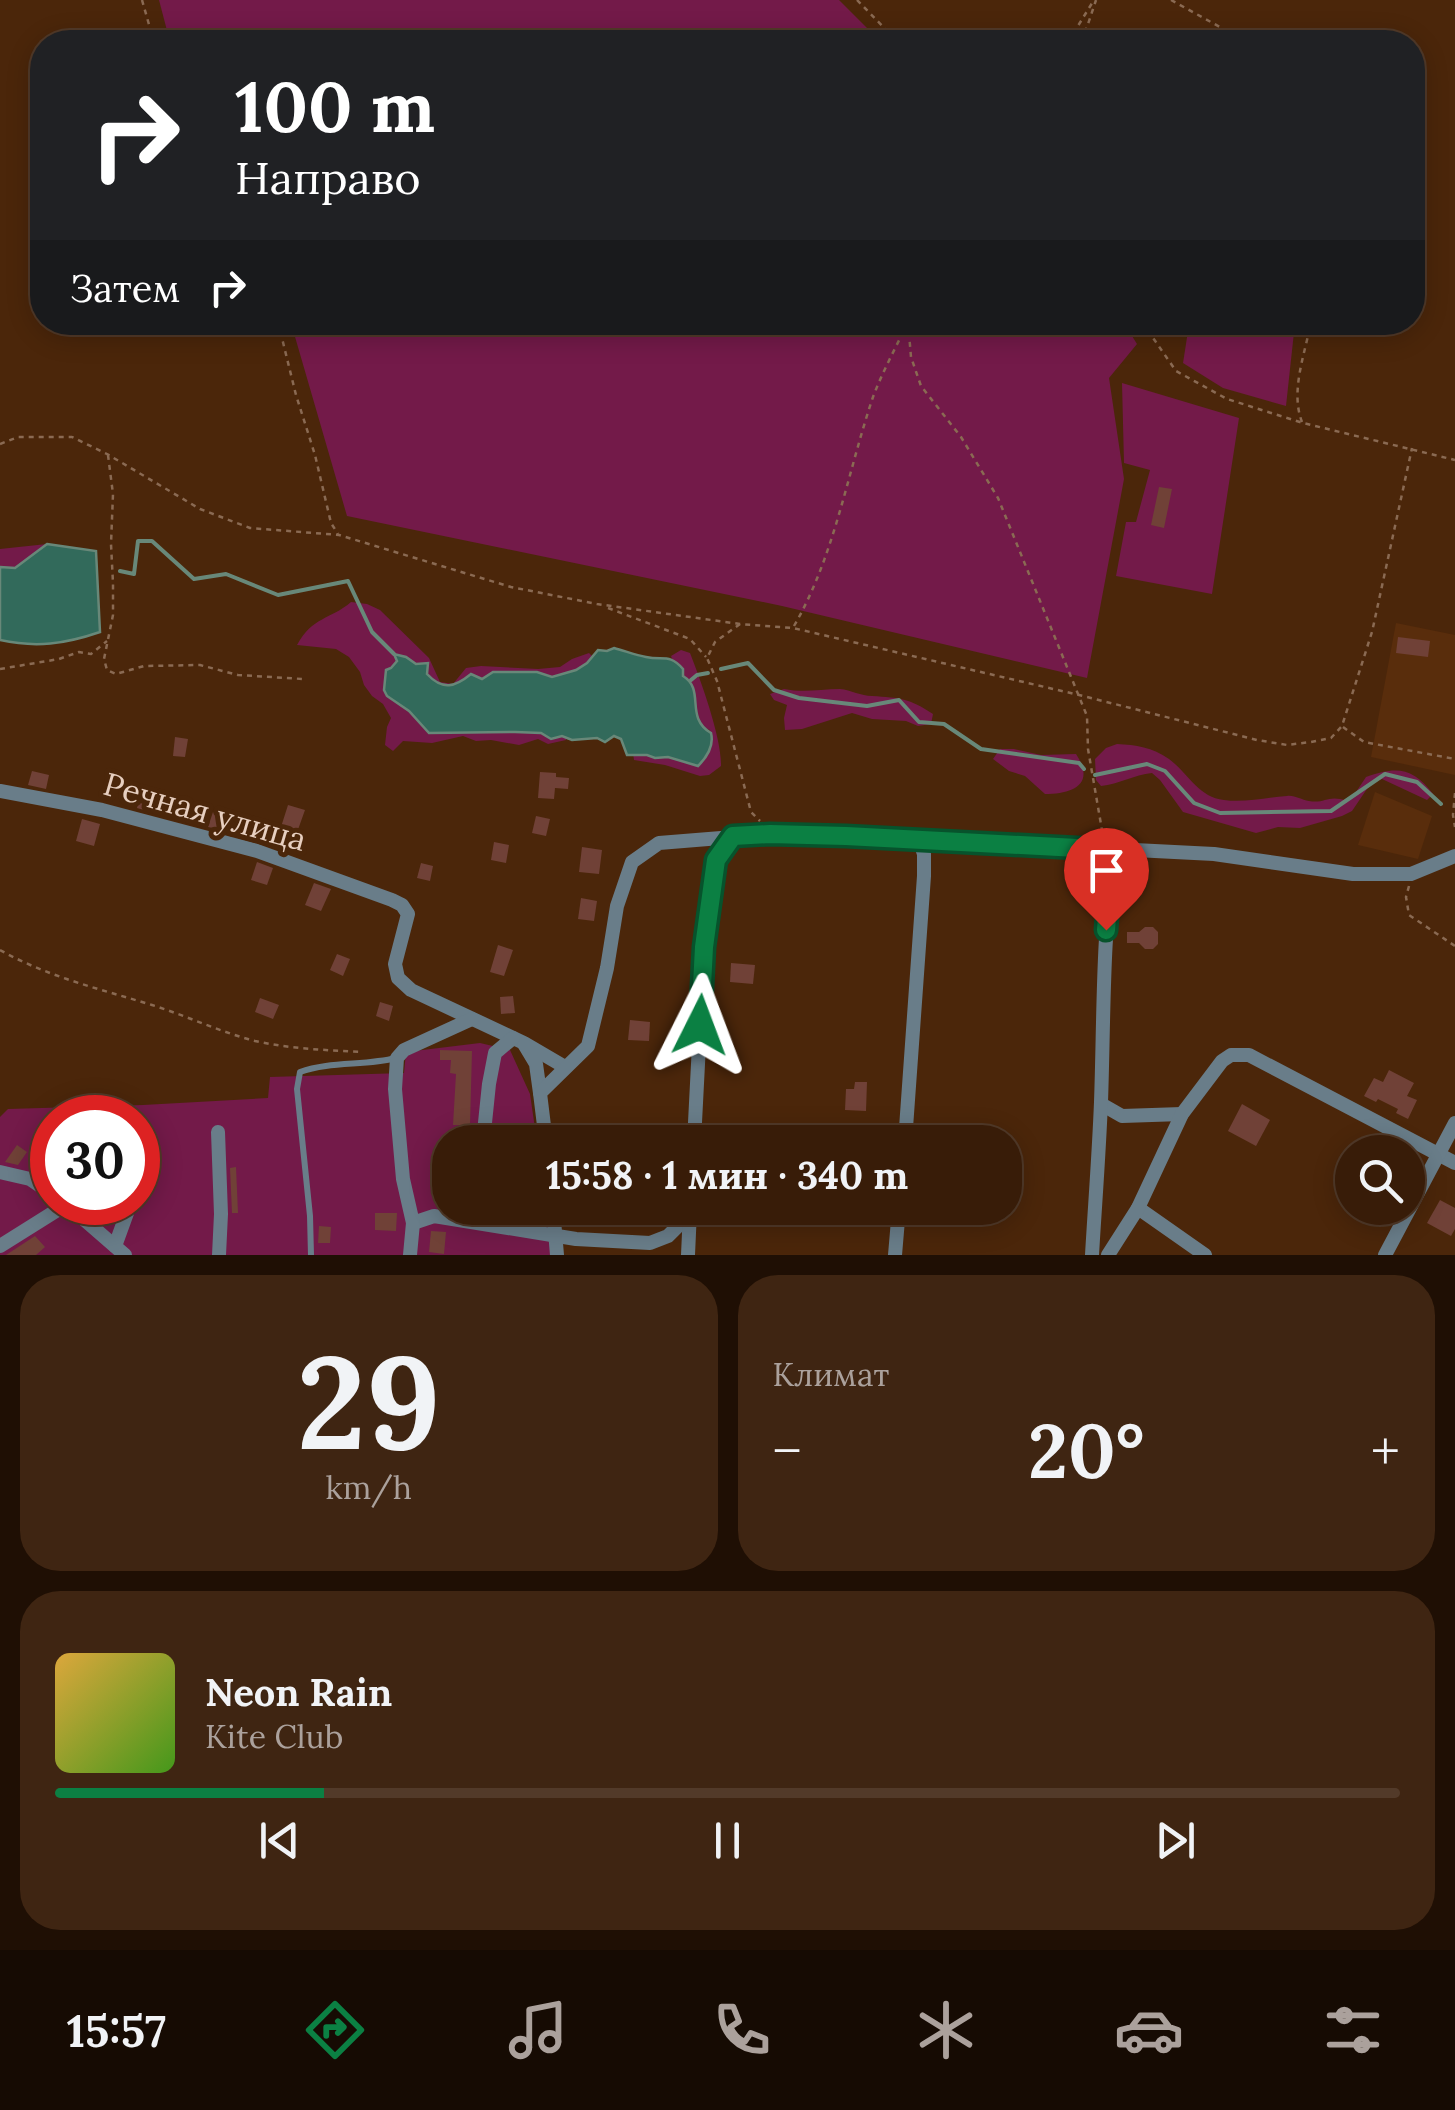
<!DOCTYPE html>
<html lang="ru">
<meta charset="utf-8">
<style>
:root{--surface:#381c08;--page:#3f2512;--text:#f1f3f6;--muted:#aba19c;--line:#523a29;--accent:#0b8043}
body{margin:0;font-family:Lora,serif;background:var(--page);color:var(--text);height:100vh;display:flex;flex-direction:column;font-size:38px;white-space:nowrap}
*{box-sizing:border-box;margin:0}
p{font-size:32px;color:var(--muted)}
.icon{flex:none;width:55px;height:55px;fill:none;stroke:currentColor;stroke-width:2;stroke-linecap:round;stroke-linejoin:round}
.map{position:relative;height:1255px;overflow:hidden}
.details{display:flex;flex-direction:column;gap:20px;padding:20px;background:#1f0f04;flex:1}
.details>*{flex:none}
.hud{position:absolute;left:30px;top:30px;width:1395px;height:305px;border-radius:40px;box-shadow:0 5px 25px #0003,0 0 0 2px var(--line);background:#202124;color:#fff;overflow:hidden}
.buttons{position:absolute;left:1335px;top:1135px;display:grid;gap:20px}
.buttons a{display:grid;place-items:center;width:90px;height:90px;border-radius:50%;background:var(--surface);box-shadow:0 5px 25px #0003,0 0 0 2px var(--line);font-size:50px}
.speed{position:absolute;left:30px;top:1095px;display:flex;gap:20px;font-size:50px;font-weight:700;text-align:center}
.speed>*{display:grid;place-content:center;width:130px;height:130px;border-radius:50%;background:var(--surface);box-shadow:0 5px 25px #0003,0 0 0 2px var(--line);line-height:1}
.speed .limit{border:15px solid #d22;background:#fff;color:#111}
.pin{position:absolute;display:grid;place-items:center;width:85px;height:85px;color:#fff;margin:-102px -42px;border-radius:50% 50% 50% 0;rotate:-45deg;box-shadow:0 0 10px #0007}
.pin .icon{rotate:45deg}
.me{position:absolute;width:110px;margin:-55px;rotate:3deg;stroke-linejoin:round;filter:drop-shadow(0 0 8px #0008)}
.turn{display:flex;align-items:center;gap:35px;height:210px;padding:0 40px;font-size:45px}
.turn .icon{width:130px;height:130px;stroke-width:2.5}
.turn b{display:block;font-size:70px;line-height:85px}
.then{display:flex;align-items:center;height:95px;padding:0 40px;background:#0003;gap:20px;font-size:38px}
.big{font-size:75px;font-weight:700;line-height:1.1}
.details .card{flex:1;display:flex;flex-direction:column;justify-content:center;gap:15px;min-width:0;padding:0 35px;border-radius:40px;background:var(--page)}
.details .dial{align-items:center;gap:0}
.dial b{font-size:130px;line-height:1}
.song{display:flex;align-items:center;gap:30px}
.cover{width:120px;height:120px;border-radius:15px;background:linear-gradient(135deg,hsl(40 70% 55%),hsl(100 70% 35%))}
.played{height:10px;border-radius:5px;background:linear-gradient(90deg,var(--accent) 20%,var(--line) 20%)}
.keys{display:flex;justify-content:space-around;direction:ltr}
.heat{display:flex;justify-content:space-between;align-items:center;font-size:55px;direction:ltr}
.details .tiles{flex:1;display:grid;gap:20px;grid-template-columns:1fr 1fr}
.card:last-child{grid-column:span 2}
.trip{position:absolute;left:432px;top:1125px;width:590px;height:100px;border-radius:40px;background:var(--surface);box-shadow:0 5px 25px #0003,0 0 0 2px var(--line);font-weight:700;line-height:100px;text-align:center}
.tabs{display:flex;height:160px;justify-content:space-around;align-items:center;background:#160b03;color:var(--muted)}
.tabs .icon{width:70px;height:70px}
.tabs .current{color:var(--accent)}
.tabs b{font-size:45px;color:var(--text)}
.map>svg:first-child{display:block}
</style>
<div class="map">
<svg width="1455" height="1255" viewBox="0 0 1455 1255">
<rect width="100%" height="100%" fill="#4b260a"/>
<g fill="#592d0c">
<path d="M1396 623 1455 635V775L1371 757Z"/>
<path d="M1375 792 1432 816 1418 859 1358 845Z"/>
</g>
<g fill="#731a49" fill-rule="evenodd">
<path d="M159 0H839L881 42H170Z"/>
<path d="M291 323H1124L1137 344 1109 378 1124 479 1087 678 782 606 347 516Z"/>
<path d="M1192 323H1295L1286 406 1223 388 1183 363 1188 331Z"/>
<path d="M1122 383 1239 418 1212 594 1116 576 1126 522H1136L1150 470 1124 463Z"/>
<path d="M47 544 15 568 0 573V549Z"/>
<path d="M351 602 367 604 380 610 429 658 440 682 453 684 466 668 481 666 538 669 560 667 572 659 589 653 594 658 587 668 559 680 532 676 502 681 494 676 482 685 470 682C454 692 438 694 421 688L413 667 401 666 390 675 391 689 396 696 407 689C423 697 409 688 420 701 432 714 446 719 462 722L461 728C477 737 493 727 510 728 530 729 548 736 567 734L566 740 548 744 538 739 519 745 491 740 476 741 463 736 432 743 403 741 393 751 385 745 387 727 391 718 383 704 372 696 364 685 360 672 349 657 336 649 297 645C313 616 330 620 351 602Z"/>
<path d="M681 650 690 653C701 681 722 739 721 766L709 775 700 776 665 765 634 760 633 753 711 740 710 730 698 726 671 656Z"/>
<path d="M784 689C804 693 820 689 840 689 851 690 861 696 872 696 900 698 909 698 933 714L931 724 918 726 906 721 872 719 852 713 802 729 785 730 784 718 787 705 774 700 770 694Z"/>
<path d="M1117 744C1136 745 1152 747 1169 759 1188 773 1198 797 1224 800 1245 803 1266 797 1287 796 1295 795 1301 800 1309 801 1325 804 1328 794 1347 801L1356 792 1366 777C1396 766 1413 767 1433 794L1427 800 1382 779 1371 783 1352 811 1342 816 1300 828 1278 827 1256 833 1183 812 1160 780 1152 773C1134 775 1119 784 1101 786L1096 780 1095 759 1106 748Z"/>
<path d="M1000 749H1014L1041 755 1076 754C1096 784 1073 794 1045 794L1025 776 1009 771 993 759Z"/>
<path d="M480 1043 510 1050 530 1094 537 1142H450V1208H546L552 1244 550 1255H0V1117L8 1109 143 1105 268 1098 270 1077 404 1073 406 1052ZM52 1118H138V1202H52Z"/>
</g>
<g fill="#326a5b" stroke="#688879" stroke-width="2.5">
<path d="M47 544 96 551 100 632C65 644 36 648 0 640V567L15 568Z"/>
<path d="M614 648C625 651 636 655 646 657 663 661 669 653 683 669V676C706 690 684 717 711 733 714 745 707 757 698 766L668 757 655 758 647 755H627L621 739 614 736 605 742 597 738 572 740 562 736 551 739 541 733 515 732 429 733 409 711 387 696 384 690 386 670 391 668 397 661 394 654 406 657 416 664 428 663 427 674C443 691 455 687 471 674L482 679 493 672H537L552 677 576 670 587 663 598 650 607 651Z"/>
</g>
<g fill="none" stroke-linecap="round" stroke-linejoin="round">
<g stroke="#688879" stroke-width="4">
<path d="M120 571 134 574 138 541H152L194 579 226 574 278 595 348 581 372 632 394 654"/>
<path d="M721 669 748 663 774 690 799 698 867 706 899 700 919 722 944 724 981 749 1079 763 1084 769"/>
<path d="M691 680 697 675 708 673"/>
<path d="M1095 775 1147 764 1165 771 1194 803 1220 813 1331 811 1385 774 1417 782 1441 804"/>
</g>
</g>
<g fill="#704137">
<path d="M1159 487 1172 489 1164 528 1151 525Z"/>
<path d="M1398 637 1430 641 1428 657 1396 653Z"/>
<path d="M175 737 188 739 185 757 173 756Z"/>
<path d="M32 771 49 775 46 789 28 785Z"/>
<path d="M540 772 556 773V777L569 778 568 789 555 788 554 799 538 798Z"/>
<path d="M142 789 170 796 165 816 137 808Z"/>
<path d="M288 805 305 810 290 852 279 848 286 828 281 827Z"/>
<path d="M213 812 243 821 239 833 208 827Z"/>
<path d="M536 816 550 819 546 836 532 833Z"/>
<path d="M82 819 100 824 94 846 76 841Z"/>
<path d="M494 842 509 845 506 863 491 860Z"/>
<path d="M582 847 602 850 599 874 579 872Z"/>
<path d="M257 862 273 868 267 885 251 880Z"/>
<path d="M421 863 433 866 430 881 417 878Z"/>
<path d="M314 883 331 889 321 911 305 905Z"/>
<path d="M581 898 597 901 594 921 578 919Z"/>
<path d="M1145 927H1153L1158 932V944L1153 949H1145L1139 943H1127V932H1139Z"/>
<path d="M498 945 513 950 504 976 490 972Z"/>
<path d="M337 954 350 959 343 976 330 970Z"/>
<path d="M731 963 755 965 753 984 730 982Z"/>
<path d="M513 996 515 1013 501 1014 500 997Z"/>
<path d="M260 998 279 1005 273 1019 255 1012Z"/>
<path d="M380 1002 393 1006 389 1021 376 1016Z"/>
<path d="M630 1020 650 1022 649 1041 628 1040Z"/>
<path d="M440 1050 472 1051 470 1125H453L456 1074 450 1073 451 1060H440Z"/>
<path d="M1389 1070 1414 1083 1407 1096 1417 1100 1408 1119 1396 1113 1398 1109 1378 1099 1376 1102 1364 1096 1374 1078 1383 1082Z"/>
<path d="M855 1082H867L866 1111 845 1110 846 1089H854Z"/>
<path d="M1242 1104 1270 1120 1256 1146 1228 1131Z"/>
<path d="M17 1145 27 1152 18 1165 5 1162Z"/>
<path d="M236 1167 238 1213H232L230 1168Z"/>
<path d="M1440 1200 1455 1208V1229L1451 1236 1427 1223Z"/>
<path d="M375 1213H397L396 1231 375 1230Z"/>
<path d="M319 1226 331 1227 330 1243H318Z"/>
<path d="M431 1231 446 1232 444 1254 429 1252Z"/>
<path d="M35 1236 45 1247 36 1255H6Z"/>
</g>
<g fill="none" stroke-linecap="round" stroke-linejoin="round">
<g stroke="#8a6a53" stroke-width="2.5" stroke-dasharray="5 5" stroke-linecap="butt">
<path d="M142 0 154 42"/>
<path d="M857 0 898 42"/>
<path d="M1171 0 1247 42"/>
<path d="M1068 42 1094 0"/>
<path d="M1082 42 1096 0"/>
<path d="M278 322 296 395 315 455 331 523 338 534"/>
<path d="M908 322 911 357 921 386 961 437 998 498 1087 716 1088 749 1103 836"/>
<path d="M1142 322 1176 371 1227 399 1303 423 1455 460"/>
<path d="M1302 422C1290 391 1305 354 1311 322"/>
<path d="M0 444 18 437H72L107 454 200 509 250 528 339 535 511 587 597 604 740 624 793 628 1079 695 1257 740 1287 745 1311 742 1331 738 1342 726 1372 632 1412 448"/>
<path d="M108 455 113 494 111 544 113 583V615L104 659 107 670 116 674 144 666 200 665 238 675 303 679"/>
<path d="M608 608 690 639 706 657"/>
<path d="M740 624 715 642 707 658 717 681 751 812 760 821"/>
<path d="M794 626C835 555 847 474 873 397 882 373 895 349 906 326"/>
<path d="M0 669 59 659 79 652 91 654 107 641"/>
<path d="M1343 727 1364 742 1455 759"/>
<path d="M1455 793 1453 815 1455 827"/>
<path d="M1409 886 1406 897 1409 915 1455 946"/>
<path d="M0 950C48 977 100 989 152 1005 187 1016 220 1032 255 1041 291 1049 326 1050 362 1052"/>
</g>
<path stroke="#697d89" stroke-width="6" d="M311 1255 310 1216 297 1089 300 1072C330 1061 365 1066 396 1058"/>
<g stroke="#697d89" stroke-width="14">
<path d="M0 791 102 810 257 851 392 900 402 905 408 914 395 964 398 978 411 990 524 1043 565 1067"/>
<path d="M524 1044 536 1064 540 1093"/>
<path d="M1101 1104 1122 1116 1182 1114"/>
<path d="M218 1132 221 1214 219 1255"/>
<path d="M483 1142 489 1084 495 1053 513 1038"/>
<path d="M546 1142 540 1093 588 1046 607 968 617 906 632 862 659 843 771 834 919 839 1214 854 1353 874H1411L1455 856"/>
<path d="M694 1142 704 947 716 860 733 836"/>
<path d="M905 1142 924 876V854L919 839"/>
<path d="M0 1172 30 1179 52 1194"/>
<path d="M138 1186 151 1149"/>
<path d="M64 1202 125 1255"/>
<path d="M553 1208 557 1255"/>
<path d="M1138 1208 1205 1255"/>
<path d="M413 1223 434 1216 576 1239 650 1243 668 1236 680 1224 688 1208"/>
<path d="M0 1246 67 1204"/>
<path d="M115 1246 131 1202"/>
<path d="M410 1255 413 1223 403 1179 395 1089 397 1058 404 1050 472 1019"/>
<path d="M688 1255 690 1211"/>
<path d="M895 1255 899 1208"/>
<path d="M1092 1255C1095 1204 1099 1153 1101 1102 1104 1018 1102 934 1115 850"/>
<path d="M1108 1255 1138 1208 1182 1114 1222 1061 1231 1055H1249L1455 1163"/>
<path d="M1385 1255 1455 1123"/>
</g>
</g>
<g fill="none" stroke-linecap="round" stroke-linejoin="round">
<defs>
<path id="route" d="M700 1025 704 947 716 860 733 836 770 834 846 836 1115 850 1109 891 1106 930"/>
</defs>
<use href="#route" stroke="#07532c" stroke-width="25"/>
<use href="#route" stroke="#0b8043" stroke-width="18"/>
</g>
<g text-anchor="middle" stroke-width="10" stroke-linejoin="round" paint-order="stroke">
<g font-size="32" fill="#e7cfc0" stroke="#4b260a">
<text transform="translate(205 812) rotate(16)" y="11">Речная улица</text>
</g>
</g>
</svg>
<div class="buttons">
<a><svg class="icon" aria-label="search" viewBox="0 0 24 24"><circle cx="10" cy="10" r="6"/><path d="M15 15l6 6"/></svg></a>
</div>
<div class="speed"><div class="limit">30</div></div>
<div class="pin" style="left:1106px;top:930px;background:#d93025"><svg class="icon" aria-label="arrive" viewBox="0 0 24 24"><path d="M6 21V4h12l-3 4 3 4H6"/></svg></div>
<svg class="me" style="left:700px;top:1025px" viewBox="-20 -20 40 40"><path d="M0-17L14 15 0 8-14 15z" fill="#0b8043" stroke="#fff" stroke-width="4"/></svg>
<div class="trip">15:58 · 1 мин · 340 m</div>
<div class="hud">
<div class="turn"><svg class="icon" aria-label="right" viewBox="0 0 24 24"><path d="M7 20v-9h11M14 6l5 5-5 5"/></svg><div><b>100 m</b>Направо</div></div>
<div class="then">Затем<svg class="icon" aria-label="right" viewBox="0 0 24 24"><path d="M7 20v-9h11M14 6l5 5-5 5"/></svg></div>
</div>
</div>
<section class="details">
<div class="tiles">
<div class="card dial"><b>29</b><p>km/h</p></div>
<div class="card"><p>Климат</p>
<div class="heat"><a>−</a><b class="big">20°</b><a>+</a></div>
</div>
<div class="card">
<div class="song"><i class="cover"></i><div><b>Neon Rain</b><p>Kite Club</p></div></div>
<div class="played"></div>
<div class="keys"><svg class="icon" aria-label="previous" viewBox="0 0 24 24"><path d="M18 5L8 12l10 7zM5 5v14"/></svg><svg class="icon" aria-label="pause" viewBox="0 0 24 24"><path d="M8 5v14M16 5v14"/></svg><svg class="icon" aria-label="next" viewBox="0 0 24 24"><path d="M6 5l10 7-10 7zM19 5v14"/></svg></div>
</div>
</div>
</section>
<nav class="tabs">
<b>15:57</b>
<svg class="icon current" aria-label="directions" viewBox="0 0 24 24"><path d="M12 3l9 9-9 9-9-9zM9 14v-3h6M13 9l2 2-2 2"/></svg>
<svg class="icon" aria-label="music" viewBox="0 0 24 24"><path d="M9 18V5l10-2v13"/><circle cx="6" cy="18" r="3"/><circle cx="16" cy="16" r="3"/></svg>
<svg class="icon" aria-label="phone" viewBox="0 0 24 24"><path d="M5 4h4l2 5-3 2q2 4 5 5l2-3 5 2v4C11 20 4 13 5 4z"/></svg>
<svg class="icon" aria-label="climate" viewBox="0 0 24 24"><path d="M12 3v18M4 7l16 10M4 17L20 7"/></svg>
<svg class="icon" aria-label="car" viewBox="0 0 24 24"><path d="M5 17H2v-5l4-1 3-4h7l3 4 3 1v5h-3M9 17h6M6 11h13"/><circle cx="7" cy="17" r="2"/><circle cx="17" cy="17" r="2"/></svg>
<svg class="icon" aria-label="filters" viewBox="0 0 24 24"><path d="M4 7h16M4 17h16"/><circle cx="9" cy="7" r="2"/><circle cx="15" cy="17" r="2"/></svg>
</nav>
